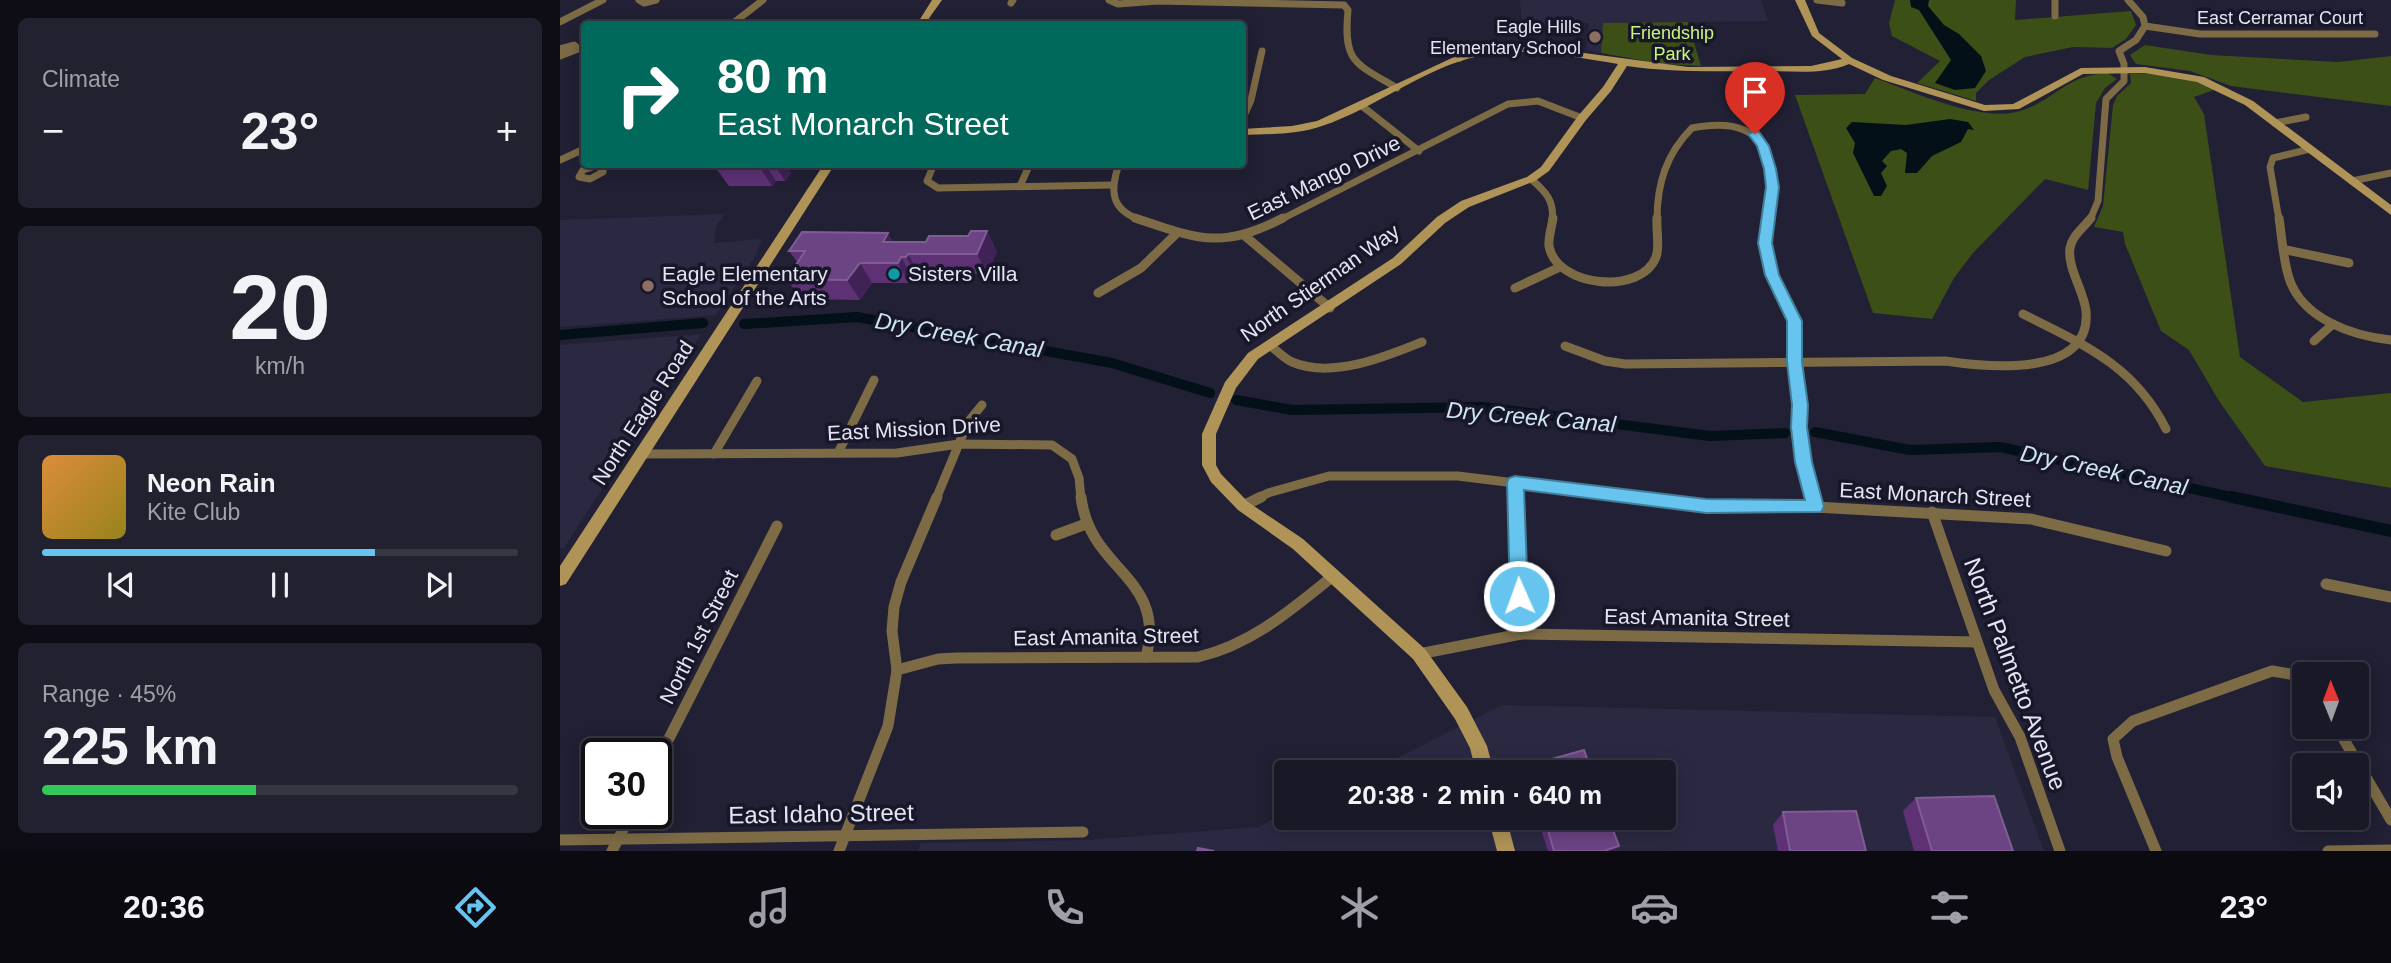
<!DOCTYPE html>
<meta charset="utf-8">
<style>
:root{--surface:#191827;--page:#22212f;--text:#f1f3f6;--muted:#9fa0a7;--line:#373744;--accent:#66c4ef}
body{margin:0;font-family:Helvetica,sans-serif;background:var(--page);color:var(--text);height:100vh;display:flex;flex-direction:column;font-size:26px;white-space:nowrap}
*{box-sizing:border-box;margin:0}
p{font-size:23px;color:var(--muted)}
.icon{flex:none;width:38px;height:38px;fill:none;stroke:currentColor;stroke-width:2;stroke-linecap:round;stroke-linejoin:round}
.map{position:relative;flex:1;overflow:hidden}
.sheet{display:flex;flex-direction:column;gap:18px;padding:18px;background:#0e0d15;width:560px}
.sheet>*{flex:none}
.guide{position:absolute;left:21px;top:21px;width:665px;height:147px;border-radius:7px;box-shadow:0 4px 18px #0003,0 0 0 2px var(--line);background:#00695c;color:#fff;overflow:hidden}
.needle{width:46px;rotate:359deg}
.tools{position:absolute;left:1732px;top:662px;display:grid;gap:14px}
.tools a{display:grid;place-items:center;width:77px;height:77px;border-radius:7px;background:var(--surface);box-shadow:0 4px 18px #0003,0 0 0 2px var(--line);font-size:35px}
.speed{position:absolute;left:21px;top:738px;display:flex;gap:14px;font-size:35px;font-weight:700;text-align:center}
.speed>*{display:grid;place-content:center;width:91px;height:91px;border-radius:50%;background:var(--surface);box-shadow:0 4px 18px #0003,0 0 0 2px var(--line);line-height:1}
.speed .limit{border:4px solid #111;border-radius:10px;background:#fff;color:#111}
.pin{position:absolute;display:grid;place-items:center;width:60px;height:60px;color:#fff;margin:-72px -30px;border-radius:50% 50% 50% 0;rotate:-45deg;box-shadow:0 0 7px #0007}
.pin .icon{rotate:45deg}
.me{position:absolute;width:77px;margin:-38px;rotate:358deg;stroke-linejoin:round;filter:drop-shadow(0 0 5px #0008)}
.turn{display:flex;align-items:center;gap:24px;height:147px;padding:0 21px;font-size:32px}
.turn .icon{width:91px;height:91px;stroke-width:2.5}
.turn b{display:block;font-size:49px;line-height:60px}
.big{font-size:52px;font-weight:700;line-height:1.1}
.sheet .tile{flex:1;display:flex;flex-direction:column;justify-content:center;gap:10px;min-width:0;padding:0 24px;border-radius:10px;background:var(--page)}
.sheet .dial{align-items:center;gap:0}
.dial b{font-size:91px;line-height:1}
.song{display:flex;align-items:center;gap:21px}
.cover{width:84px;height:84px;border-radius:10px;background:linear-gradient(135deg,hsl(30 70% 55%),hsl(50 70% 35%))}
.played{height:7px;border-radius:4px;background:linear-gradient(90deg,var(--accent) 70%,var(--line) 70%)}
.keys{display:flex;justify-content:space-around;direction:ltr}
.heat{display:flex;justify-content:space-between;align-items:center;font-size:38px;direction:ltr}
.charge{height:10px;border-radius:5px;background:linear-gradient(90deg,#34c759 45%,var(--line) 0)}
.trip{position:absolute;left:714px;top:760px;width:402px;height:70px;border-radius:7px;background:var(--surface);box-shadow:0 4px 18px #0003,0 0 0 2px var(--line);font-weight:700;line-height:70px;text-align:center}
.tabs{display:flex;height:112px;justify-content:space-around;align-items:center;background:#0a0a10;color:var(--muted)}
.tabs .icon{width:49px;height:49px}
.tabs .on{color:var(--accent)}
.tabs b{font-size:32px;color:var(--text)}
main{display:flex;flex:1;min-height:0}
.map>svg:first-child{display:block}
</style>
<main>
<section class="sheet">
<div class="tile"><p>Climate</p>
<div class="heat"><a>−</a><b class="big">23°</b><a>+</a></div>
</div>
<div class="tile dial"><b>20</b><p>km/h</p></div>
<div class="tile">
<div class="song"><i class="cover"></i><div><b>Neon Rain</b><p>Kite Club</p></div></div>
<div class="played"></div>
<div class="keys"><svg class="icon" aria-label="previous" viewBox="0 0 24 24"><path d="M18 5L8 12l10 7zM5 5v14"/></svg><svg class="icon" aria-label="pause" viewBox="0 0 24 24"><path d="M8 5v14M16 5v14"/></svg><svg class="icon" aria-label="next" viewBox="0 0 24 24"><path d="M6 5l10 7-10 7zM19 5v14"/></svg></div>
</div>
<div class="tile"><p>Range · 45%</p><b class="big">225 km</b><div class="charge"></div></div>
</section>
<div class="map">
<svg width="1831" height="851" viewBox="0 0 1831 851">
<rect width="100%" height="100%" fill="#212034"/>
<g fill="#2b2942">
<path d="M960 0H1201L1208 21 1043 23 1041 53 1026 50 1029 23 962 24Z"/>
<path d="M165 214 156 226 154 243 202 239 194 258 156 315 0 327V220Z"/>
<path d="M141 334 4 548H0V345Z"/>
<path d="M942 705 1435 717 1484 851H358L361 843 527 840 698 827 726 813V817H1104V772H809Z"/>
</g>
<g fill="#3b4f17">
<path d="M1335 0H1456L1455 20 1571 11 1576 25 1566 39 1552 48 1513 47 1465 57 1429 80 1416 93V101L1357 83 1380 61 1332 36 1329 23Z"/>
<path d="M1128 22 1141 66 1102 64 1041 53 1043 23Z"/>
<path d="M1585 45 1651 55 1778 62 1831 56V106L1671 86 1630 71 1576 64 1570 55Z"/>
<path d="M1548 73 1557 79 1545 88 1536 103 1528 190 1485 179 1413 253 1394 278 1372 319 1313 313 1235 95 1305 94 1315 78C1354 92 1426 126 1466 109 1499 96 1507 75 1548 73Z"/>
<path d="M1593 73 1625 78 1657 89 1634 97 1644 114 1680 357 1743 402 1831 393V488L1705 466 1659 401 1629 350 1601 331 1565 244 1563 232 1534 227 1543 206 1553 105 1557 96 1571 83 1570 74Z"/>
</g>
<g fill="#031017">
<path d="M1350 0H1369L1368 6 1384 25 1399 34 1421 56 1426 71 1415 88 1395 90 1375 83 1391 60 1359 10 1351 7Z"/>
<path d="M1390 119 1408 122 1414 130 1408 129 1401 142 1372 156 1357 173H1345L1347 153 1341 149 1331 151 1322 161 1327 166 1321 173 1327 186 1321 196H1314L1293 153 1295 143 1286 128 1292 122 1346 125Z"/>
</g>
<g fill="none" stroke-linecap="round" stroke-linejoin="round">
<g stroke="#031017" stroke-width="10">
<path d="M184 324 297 317 552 363 650 393"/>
<path d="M0 335 143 323"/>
<path d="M676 400 732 410 923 407 1150 436 1225 433"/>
<path d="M1255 432 1350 450 1440 447 1680 499"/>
</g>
<path stroke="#031017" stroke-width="12" d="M1672 497 1831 531"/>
<g stroke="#7d6b46" stroke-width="7">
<path d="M79 0 84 3 96 0"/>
<path d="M549 0 558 4 598 1 784 5 788 10C783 63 795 63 837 88"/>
<path d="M1257 0 1282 3"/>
<path d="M1495 0V16"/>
<path d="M451 3 453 0"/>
<path d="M0 22 43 0"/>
<path d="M172 24 203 0"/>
<path d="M1585 26 1640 34H1815"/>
<path d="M888 47 900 58"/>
<path d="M0 49 14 45 18 49 0 56"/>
<path d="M802 106 859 151"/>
<path d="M682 120 691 100 702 51"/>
<path d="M1715 123 1746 117"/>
<path d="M0 160 24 149"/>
<path d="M374 164 367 181 378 188 552 185"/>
<path d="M559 164C550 190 550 210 581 220"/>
<path d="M35 166 43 168V172L30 179 19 177 23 170Z"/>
<path d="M971 179C985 191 995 201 992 220"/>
<path d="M1792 181 1831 173"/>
<path d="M460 186 470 164"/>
<path d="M720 220 948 104 978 101 1022 118"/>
<path d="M1097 220C1097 184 1106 154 1132 128 1207 114 1217 156 1208 220"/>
<path d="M1530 220 1538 201 1546 99 1564 81V64L1559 51 1576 40 1585 26 1583 17 1568 0"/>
<path d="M1719 220 1710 167 1713 158 1750 149"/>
</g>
<g stroke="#7d6b46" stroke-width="9">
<path d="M575 218C638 239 661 250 723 218"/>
<path d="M993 218C992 226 988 238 989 246 996 287 1081 296 1096 257 1100 247 1096 229 1097 218"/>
<path d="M1209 218 1205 243 1212 275 1234 321 1239 427 1253 499"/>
<path d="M1719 218C1722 238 1723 259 1729 278 1742 319 1793 336 1831 340"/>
<path d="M685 236 770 308"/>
<path d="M1726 250 1789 263"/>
<path d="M955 288 1000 267"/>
<path d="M538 293 581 268 617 233"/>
<path d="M1463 314C1524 345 1574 365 1606 429"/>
<path d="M1754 341 1773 324"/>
<path d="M710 345C717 351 724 358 732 362 772 379 825 357 862 342"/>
<path d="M1005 346 1045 361 1065 364 1385 361C1426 367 1532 379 1526 311 1524 291 1507 268 1510 248 1512 236 1523 228 1531 218"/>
<path d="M278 453 314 380"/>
<path d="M82 454 337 453 399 444 492 445 512 459 519 478 521 499"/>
<path d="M154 454 197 381"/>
<path d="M955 482 956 499"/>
<path d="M376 499 408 422 422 405"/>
<path d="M697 499 708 493 769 476H898L1085 499"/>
</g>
<g stroke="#7d6b46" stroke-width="11">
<path d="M521 497C530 572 607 576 586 657"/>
<path d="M956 497 961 634"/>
<path d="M1070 497 1146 506 1255 507 1471 519 1606 551"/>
<path d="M1253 497 1255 507"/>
<path d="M683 506 701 497"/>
<path d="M1372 512 1434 690 1460 737 1500 851"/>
<path d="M496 535 526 524"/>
<path d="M1766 584 1831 597"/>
<path d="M859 654 961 634 1417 642"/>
<path d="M337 670 378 659 396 658 638 657C692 644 731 610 773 576"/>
<path d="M1776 726 1831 820"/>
<path d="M96 764 217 526"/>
<path d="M0 840 523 832"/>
<path d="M52 851 71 814"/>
<path d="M279 851 328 726 337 670 332 631 334 607 341 582 377 497"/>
<path d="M1596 851 1557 757 1553 739 1573 721 1712 671 1736 675 1745 681"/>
<path d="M1768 851 1831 850"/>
</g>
<g fill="#b09357" fill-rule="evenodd">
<path d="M372 0H382L365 24H357Z"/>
<path d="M1235 0H1245L1259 33 1292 58 1331 76 1425 105 1453 104 1521 68 1585 67 1644 77 1693 101 1831 205V215L1685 105 1637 82 1585 73 1523 74 1459 109 1424 111 1323 80 1289 64C1263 75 1235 71 1208 71 1160 71 1114 73 1067 66L1051 91 1026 120 989 171 975 181 909 207 885 223 841 264 698 359 676 388 656 434V465L661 474 688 502 743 539 865 649 907 707 927 746 934 772H916L910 748 895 719 853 659 733 549 678 510 651 482 642 465V434L665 382 688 353 833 258 877 217 901 201 967 177 981 167 1018 116 1043 87 1058 64C1013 57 964 46 919 56 863 68 816 108 762 126 736 135 709 134 682 135V129L732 126 757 121 892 58 919 50 942 47 987 48 1128 67 1251 66 1282 59 1252 36Z"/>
<path d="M264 164H275L6 584 0 586V566Z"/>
<path d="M928 817H946L955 851H937Z"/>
</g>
</g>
<g fill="#5e3175">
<path d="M156 164H225L231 173 225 181H216L212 186H169L155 167Z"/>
<path d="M334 242 437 251 427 274H359L358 277H352L349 283H312L300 300 241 299 227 279 238 263 229 251Z"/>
<path d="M1356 798 1453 851H1354L1343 811Z"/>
<path d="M1223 812 1306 851H1218L1213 825Z"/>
<path d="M977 817H1048L1057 851H988Z"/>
</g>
<g fill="#402256">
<path d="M200 164H205L216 181 212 186 199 166Z"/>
<path d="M214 164H225L231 173 225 181Z"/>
<path d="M427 231 437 251 427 274 417 254Z"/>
<path d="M328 233 340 253 323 242Z"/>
<path d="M348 254 359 274 358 277 346 257Z"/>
<path d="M341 257 352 277 349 283 338 263Z"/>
<path d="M300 263 312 283 300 300 287 280Z"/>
<path d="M1059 846 1057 851H1044Z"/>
</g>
<g fill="#6c4483" stroke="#7f5d94" stroke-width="2">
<path d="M156 164H200L199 166 155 167Z"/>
<path d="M411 231H427L417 254H348L346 257H341L338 263H300L287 280 227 279 245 251H229L242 232 328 233 323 242H366L369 236H408Z"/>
<path d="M1024 750 1032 772H969L967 766Z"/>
<path d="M1434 796 1453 851H1372L1356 798Z"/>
<path d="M1296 811 1306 851H1230L1223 812Z"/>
<path d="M984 817H1048L1059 846 1044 851H994Z"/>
<path d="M638 848 654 851H637Z"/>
</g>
<path fill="#66c4ef" stroke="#427f9b" stroke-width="2" d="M1195 131 1199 132 1209 146 1216 169 1219 187 1212 243 1219 275 1242 321V362L1248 405 1247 427 1252 462 1264 507 1261 512 1146 513 964 490 968 596 966 602 959 604 953 602 950 596 947 482 949 478 955 476 1146 499 1245 500 1235 462 1231 427 1232 405 1227 362V321L1205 275 1198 243 1206 187 1204 169 1197 146 1188 134Z"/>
<g fill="#8d6e63" stroke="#181729" stroke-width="2.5">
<circle cx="1035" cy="37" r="7"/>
<circle cx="88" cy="286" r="7"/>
</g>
<circle fill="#0f9aa8" stroke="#181729" stroke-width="2.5" cx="334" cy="274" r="7"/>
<g text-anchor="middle" stroke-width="7" stroke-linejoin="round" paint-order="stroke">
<g font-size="18" fill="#e4e4f2" stroke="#181729">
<text x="1720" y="24">East Cerramar Court</text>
</g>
<g font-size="18" fill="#e4e4f2" stroke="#181729" text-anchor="end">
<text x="1021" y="33">Eagle Hills<tspan x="1021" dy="21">Elementary School</tspan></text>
</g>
<g font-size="18" fill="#c8f77f" stroke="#181729">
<text x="1112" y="39">Friendship<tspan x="1112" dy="21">Park</tspan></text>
</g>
<g font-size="21" fill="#e4e4f2" stroke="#181729">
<text transform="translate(764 178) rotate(-26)" y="7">East Mango Drive</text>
<text transform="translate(760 283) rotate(-35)" y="7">North Stierman Way</text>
<text transform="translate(83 413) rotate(-57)" y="7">North Eagle Road</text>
<text transform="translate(354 429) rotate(-3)" y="7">East Mission Drive</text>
<text transform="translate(1375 495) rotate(3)" y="7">East Monarch Street</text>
<text transform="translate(1137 618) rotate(1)" y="7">East Amanita Street</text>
<text transform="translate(139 637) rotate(-63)" y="7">North 1st Street</text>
<text transform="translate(546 637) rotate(-1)" y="7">East Amanita Street</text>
</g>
<g font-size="21" fill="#e4e4f2" stroke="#181729" text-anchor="start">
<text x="102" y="281">Eagle Elementary<tspan x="102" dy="24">School of the Arts</tspan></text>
<text x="348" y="281">Sisters Villa</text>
</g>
<g font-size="23" font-style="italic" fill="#cde6f2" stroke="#181729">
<text transform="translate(399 335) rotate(10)" y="8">Dry Creek Canal</text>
<text transform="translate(971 417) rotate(5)" y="8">Dry Creek Canal</text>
<text transform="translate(1544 470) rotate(12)" y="8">Dry Creek Canal</text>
</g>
<g font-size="24" fill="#e4e4f2" stroke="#181729">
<text transform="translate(1455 674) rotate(69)" y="8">North Palmetto Avenue</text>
<text transform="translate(261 814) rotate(-1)" y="8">East Idaho Street</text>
</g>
</g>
</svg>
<div class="tools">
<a><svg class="needle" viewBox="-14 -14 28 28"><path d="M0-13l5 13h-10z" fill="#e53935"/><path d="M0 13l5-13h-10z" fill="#9fa0a7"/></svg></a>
<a><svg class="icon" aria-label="sound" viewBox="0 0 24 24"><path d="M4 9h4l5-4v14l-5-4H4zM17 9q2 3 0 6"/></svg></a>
</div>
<div class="speed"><div class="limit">30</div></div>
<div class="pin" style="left:1195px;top:134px;background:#d93025"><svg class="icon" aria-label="arrive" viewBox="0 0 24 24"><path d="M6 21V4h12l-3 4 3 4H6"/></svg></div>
<svg class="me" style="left:959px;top:596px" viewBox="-20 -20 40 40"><circle r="17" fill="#66c4ef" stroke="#fff" stroke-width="3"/><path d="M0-11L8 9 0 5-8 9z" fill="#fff"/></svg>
<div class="trip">20:38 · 2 min · 640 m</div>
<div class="guide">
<div class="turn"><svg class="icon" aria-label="right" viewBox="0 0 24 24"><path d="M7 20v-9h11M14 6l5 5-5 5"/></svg><div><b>80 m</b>East Monarch Street</div></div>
</div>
</div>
</main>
<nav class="tabs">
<b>20:36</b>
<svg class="icon on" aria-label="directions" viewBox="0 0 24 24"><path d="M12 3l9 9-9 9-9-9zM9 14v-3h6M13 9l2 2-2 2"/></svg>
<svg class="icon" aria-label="music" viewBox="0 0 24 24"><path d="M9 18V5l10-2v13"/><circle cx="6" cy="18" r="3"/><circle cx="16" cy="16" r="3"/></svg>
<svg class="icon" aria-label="phone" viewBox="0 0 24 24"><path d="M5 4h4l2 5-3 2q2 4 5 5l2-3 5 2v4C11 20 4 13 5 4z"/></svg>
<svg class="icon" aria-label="climate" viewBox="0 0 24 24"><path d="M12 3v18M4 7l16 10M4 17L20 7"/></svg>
<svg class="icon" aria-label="car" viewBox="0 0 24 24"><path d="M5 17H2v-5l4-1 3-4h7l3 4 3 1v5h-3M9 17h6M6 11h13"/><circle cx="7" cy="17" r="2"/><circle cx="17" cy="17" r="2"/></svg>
<svg class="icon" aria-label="filters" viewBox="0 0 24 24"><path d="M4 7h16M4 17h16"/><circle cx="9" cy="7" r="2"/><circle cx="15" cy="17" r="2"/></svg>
<b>23°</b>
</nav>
